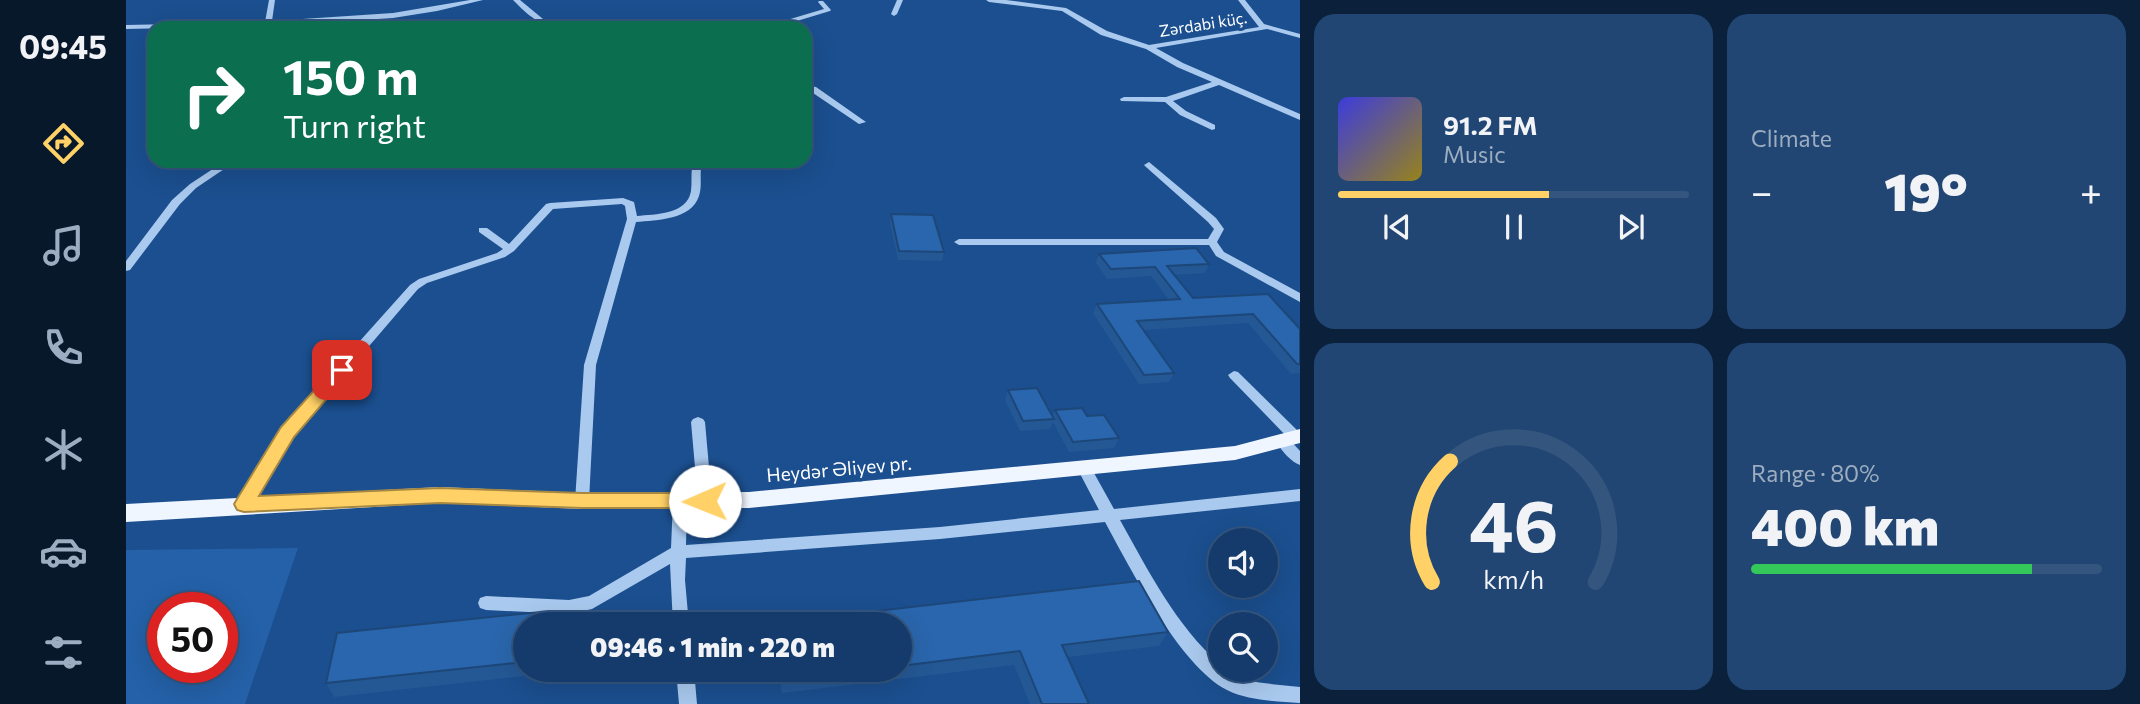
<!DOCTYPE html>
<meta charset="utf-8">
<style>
:root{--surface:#143b6b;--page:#214673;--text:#f1f3f6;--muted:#9dadc1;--line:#33557e;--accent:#ffd166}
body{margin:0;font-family:Commissioner,sans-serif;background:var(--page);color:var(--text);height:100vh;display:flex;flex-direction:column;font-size:26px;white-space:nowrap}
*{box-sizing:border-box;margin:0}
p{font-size:23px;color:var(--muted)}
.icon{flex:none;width:38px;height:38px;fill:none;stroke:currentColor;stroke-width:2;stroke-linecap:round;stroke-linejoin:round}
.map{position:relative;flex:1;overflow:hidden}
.panel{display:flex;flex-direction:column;gap:14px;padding:14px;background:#0b203b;width:840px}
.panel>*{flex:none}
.guide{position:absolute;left:21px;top:21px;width:665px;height:147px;border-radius:21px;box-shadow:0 7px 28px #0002,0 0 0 2px var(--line);background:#0b6e4f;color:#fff;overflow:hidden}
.tools{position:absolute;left:1082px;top:528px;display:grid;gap:14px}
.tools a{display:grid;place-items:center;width:70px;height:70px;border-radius:50%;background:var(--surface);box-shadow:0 7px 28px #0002,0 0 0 2px var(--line);font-size:35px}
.speed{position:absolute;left:21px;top:592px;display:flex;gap:14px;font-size:35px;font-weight:700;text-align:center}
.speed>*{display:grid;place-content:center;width:91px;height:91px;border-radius:50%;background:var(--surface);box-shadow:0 7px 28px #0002,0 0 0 2px var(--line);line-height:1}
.speed .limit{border:10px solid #d22;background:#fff;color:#111}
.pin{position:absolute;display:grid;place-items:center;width:60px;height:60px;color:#fff;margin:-30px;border-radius:14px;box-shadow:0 4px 10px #0006}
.me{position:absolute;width:77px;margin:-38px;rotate:269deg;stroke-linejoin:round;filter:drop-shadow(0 0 5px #0008)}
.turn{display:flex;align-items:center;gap:24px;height:147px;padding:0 21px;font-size:32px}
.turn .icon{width:91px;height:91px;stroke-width:2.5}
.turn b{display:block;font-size:49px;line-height:60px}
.big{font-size:52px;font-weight:800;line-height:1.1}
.panel .card{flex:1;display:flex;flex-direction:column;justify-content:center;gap:10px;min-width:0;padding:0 24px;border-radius:21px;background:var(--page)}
.panel .dial{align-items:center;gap:0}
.dial svg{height:182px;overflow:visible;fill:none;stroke:var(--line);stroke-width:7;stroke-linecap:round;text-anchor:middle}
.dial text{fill:var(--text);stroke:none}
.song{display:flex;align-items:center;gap:21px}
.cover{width:84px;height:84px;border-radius:10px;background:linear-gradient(135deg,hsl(240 70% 55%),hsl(50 70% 35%))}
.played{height:7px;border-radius:4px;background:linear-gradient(90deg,var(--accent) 60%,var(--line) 60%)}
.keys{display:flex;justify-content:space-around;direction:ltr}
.heat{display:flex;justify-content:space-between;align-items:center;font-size:38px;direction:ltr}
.charge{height:10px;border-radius:5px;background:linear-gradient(90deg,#34c759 80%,var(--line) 0)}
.panel .tiles{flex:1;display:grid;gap:14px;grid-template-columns:repeat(2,1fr)}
.trip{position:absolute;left:387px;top:612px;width:399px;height:70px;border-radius:35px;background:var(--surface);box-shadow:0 7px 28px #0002,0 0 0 2px var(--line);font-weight:800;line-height:70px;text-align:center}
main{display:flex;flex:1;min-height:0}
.tab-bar{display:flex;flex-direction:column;width:126px;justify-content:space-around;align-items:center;background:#08182b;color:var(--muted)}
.tab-bar .icon{width:49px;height:49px}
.tab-bar .on{color:var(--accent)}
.tab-bar b{font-size:32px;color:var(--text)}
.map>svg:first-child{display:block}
</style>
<main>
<nav class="tab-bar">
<b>09:45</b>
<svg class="icon on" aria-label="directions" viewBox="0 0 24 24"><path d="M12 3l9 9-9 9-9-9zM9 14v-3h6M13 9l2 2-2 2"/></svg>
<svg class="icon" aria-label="music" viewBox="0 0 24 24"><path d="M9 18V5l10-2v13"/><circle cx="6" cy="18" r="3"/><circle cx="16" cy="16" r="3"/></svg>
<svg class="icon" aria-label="phone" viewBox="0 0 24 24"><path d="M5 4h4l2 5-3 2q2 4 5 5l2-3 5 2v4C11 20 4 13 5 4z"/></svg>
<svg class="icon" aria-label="climate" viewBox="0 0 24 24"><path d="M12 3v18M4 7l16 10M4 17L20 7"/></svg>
<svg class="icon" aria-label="car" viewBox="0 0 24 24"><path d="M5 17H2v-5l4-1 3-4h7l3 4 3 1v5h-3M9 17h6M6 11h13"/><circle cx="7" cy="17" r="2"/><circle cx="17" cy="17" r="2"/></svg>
<svg class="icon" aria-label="filters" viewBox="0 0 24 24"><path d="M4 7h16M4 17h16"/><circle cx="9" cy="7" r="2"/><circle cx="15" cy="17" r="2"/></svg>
</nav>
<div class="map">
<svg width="1174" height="704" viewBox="0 0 1174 704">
<rect width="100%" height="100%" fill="#1b4f8f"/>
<path fill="#2461a8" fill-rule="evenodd" d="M172 548 119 704H0V550ZM37 607H96V667H37Z"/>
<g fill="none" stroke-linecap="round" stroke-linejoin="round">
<g fill="#a9c9ee" fill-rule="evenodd">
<path d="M143 0H149L146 21 267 13 344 0H357L311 11 267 18 146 26V28H138L139 26 0 29V25L139 22Z"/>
<path d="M387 0H394L417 19 438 28C415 28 402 15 387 0Z"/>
<path d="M771 0H777L771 14 768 16 765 14Z"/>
<path d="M860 0H880L940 8 981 31 1023 45 1133 27 1112 0H1119L1138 24 1174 34V38L1141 29 1030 48 1057 63 1174 114V120L1093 85 1047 101 1060 111 1089 125V129L1086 130 1054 115 1039 102 995 101 994 99 998 97H1040L1086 82 1051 67 1020 49 975 35 936 11 863 2Z"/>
<path d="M693 1H697L705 10 704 11 661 24V20L698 9 692 2Z"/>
<path d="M679 85 690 87 740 122 733 124 684 91 679 89Z"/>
<path d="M99 161H110L70 188 54 204 4 270 0 271V261L46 200 64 184Z"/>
<path d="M574 161H585L575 168C574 177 576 187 573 196 565 220 531 220 510 222L470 365 463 501 461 505 456 507 451 505 449 501 458 365 501 219 499 206 496 204 427 209 388 251 379 257 301 283 292 289 166 436 123 508 118 510 113 508 111 504 113 500 156 428 284 285 293 279 371 253 377 249 353 232V228H361L383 244 420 204 424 203 497 198 508 202 511 216C529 214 561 215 565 191 566 183 565 175 566 167Z"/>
<path d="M1023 162 1090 218 1098 229 1091 242 1098 252 1174 293V302L1090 256 1083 245H833L828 242 833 239H1082L1088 229 1082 222 1020 167 1018 165Z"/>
<path d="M1108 371 1112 372 1174 433V442H1166L1104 378 1102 375Z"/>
<path d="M572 417 577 419 579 422 586 501 584 505 579 507 574 505 572 501 565 422 567 419Z"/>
<path d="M1158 438 1163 439 1174 451V465C1165 462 1156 451 1151 443L1153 439Z"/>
<path d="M958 463 963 464 988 509 1174 489V501L994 520C1022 570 1050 626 1094 664V670C1104 670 1110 678 1121 680 1138 684 1156 685 1174 687V703C1150 701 1123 701 1101 690 1054 666 1004 568 979 522L814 539 560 558 559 580 563 625H547L544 564 466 609 443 614 360 610 354 608 352 603 354 598 360 596 443 600 463 596 545 548 547 501 549 497 554 495 559 497 561 501 560 545 814 527 973 510 951 468 953 464Z"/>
<path d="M550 670H568L571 704H553Z"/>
</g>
<path fill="#f0f6ff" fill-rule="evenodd" d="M1174 429V443L1109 460 623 508 456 509 314 503 0 522V504L314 487 456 493 623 492 1109 446Z"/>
</g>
<g fill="#245895">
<path d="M765 214 818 252 816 261 772 260 764 223Z"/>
<path d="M973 254 1083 264 1079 273 1048 275 1067 298 1142 294 1174 329V373L1165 374 1122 323 1018 330 1048 373 1043 382 1013 384 967 313 971 304 1043 300 1025 276 981 279 970 263Z"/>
<path d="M882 390 926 416 929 410 961 416 993 438 988 448 943 452 927 422 924 429 894 431 879 400Z"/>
<path d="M399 625V670H416V674L208 697 200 683Z"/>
<path d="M774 625 1042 632 1033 646 942 657 963 704H904L888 665 656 693 652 670H774Z"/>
</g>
<path fill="#1d4779" d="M414 612 417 625H414Z"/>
<g fill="#2a66ad" stroke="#1d4779" stroke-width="2">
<path d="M765 214 807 215 818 252 773 251Z"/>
<path d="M1070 248 1083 264 1041 266 1067 298 1142 294 1174 329V364H1171L1127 314 1011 321 1048 373 1018 375 971 304 1054 299 1029 267 985 269 973 254Z"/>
<path d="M911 388 928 419 897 421 882 390Z"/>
<path d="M956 408 961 416 978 415 993 438 947 442 929 410Z"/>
<path d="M1013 581 1042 632 936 645 963 704H916L894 651 774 666V625H647L646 623Z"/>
<path d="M414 612V625H399V662L200 683 211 633Z"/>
<path d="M656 670H737L657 680Z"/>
</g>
<path fill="#ffd166" stroke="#a68842" stroke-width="2" d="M216 364 222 366V374L168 437 133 496 314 488 456 493H579L589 501 579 508H456L314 503 118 512 111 510 108 504 111 499 155 427 210 366Z"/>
<g text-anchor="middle" stroke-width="7" stroke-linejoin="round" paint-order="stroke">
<g font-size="16" fill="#fff" stroke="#1b4f8f">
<text transform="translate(1077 24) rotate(-9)" y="6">Zərdabi küç.</text>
</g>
<g font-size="19" fill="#fff" stroke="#1b4f8f">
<text transform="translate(713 469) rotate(-5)" y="7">Heydər Əliyev pr.</text>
</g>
</g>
</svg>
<div class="tools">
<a><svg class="icon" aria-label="sound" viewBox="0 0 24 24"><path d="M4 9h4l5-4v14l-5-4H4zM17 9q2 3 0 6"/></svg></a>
<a><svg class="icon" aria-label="search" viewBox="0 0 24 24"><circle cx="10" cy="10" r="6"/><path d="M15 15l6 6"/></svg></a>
</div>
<div class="speed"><div class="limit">50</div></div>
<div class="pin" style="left:216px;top:370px;background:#d93025"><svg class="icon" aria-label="arrive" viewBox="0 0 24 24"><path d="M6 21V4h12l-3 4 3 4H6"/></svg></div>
<svg class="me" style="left:579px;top:501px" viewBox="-20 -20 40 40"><circle r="19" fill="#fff"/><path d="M0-13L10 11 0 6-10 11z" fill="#ffd166"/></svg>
<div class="trip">09:46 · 1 min · 220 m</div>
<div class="guide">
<div class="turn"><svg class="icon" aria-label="right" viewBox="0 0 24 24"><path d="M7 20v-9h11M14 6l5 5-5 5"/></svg><div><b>150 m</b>Turn right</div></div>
</div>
</div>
<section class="panel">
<div class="tiles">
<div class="card">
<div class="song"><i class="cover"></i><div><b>91.2 FM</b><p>Music</p></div></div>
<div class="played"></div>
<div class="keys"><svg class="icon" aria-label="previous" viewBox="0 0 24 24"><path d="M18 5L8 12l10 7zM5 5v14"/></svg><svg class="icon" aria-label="pause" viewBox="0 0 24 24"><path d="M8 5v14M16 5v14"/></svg><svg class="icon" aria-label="next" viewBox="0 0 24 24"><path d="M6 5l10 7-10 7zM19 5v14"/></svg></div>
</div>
<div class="card"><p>Climate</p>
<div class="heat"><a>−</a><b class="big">19°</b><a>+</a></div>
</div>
<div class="card dial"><svg viewBox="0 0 100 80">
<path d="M14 69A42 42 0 1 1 86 69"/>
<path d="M14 69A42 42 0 0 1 22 16" stroke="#ffd166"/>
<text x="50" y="56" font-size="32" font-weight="700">46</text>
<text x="50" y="72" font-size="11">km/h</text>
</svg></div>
<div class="card"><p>Range · 80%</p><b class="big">400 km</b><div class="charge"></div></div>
</div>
</section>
</main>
